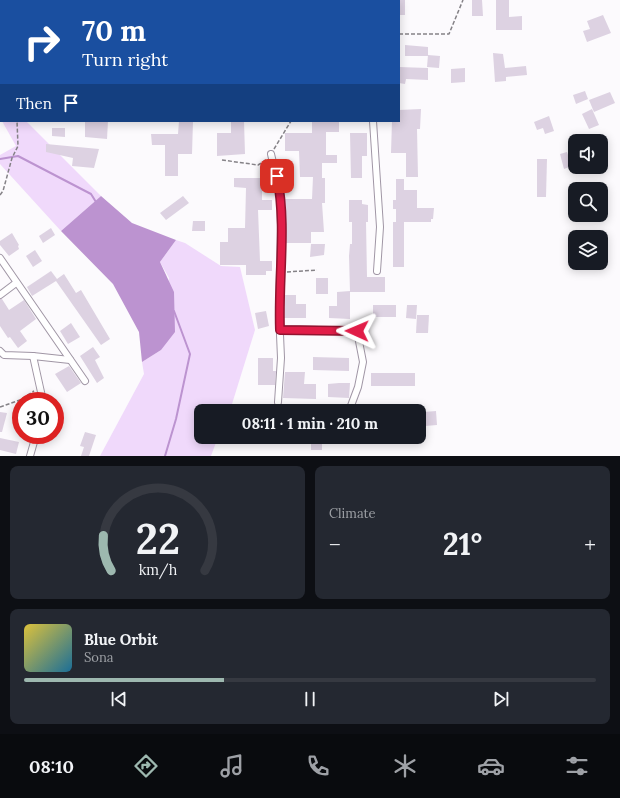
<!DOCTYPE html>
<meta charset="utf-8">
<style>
:root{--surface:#171b24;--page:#242831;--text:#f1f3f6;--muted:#9ea1a6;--line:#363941;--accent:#9db8af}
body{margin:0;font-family:Lora,serif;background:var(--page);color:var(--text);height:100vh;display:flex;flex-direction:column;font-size:15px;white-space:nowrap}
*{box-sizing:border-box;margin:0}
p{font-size:13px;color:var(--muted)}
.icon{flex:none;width:22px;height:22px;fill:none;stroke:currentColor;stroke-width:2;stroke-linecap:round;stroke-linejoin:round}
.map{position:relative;height:456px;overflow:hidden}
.panel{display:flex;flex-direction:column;gap:10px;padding:10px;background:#0d0f14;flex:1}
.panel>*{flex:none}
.hud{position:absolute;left:0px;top:0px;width:400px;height:122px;box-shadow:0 2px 10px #0003;background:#1a4fa0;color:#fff;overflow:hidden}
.controls{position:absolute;left:568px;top:134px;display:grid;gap:8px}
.controls a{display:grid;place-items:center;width:40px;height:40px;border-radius:8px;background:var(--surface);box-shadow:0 2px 10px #0003;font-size:20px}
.speed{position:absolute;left:12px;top:392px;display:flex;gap:8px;font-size:20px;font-weight:700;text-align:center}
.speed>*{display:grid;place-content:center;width:52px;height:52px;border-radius:50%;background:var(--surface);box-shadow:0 2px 10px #0003;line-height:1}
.speed .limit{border:6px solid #d22;background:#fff;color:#111}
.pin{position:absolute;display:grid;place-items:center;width:34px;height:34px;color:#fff;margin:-17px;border-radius:8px;box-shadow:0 2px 6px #0006}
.me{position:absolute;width:44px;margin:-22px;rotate:271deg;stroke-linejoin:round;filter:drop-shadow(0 0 3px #0008)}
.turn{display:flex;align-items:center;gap:14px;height:84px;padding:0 16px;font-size:18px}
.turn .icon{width:52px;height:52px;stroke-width:2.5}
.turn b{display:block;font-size:28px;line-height:34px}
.then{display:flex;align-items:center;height:38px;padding:0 16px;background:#0003;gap:8px;font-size:15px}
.big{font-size:30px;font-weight:700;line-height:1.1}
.panel .tile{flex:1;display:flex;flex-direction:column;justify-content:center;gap:6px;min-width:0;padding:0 14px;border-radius:8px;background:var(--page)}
.panel .dial{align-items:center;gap:0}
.dial svg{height:104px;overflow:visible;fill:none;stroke:var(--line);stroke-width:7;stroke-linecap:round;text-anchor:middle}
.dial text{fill:var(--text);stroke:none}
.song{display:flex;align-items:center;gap:12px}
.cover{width:48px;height:48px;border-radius:6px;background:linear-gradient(135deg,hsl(50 70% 55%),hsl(200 70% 35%))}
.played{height:4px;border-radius:2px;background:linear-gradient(90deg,var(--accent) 35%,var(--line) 35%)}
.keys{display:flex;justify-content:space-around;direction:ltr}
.heat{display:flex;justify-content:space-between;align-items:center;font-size:22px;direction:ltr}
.panel .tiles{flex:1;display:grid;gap:10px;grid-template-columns:1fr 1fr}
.tile:last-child{grid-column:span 2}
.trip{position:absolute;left:194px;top:404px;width:232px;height:40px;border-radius:8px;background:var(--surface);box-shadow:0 2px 10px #0003;font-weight:700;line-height:40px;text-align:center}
.tab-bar{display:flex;height:64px;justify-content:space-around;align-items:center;background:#090b0e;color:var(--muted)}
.tab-bar .icon{width:28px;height:28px}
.tab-bar .current{color:var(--accent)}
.tab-bar b{font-size:18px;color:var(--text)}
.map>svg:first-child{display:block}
</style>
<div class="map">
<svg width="620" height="456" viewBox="0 0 620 456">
<rect width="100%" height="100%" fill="#fcfafd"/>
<g fill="#f0d9fb">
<path d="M2 121H26L101 196 61 231 0 164V155L16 146Z"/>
<path d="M176 240 185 243 221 266 240 267 255 330 232 404 229 411H201V437H218L211 456H100L144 374 142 362 161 350 169 278 160 262Z"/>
</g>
<path fill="#bc93d0" d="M101 196 132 223 176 240 160 262 174 292 175 332 161 350 142 362 139 332 113 284 61 231Z"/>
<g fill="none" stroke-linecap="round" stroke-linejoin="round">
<g stroke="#bc93d0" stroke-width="2">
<path d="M0 159 18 156 91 194 96 202"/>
<path d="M165 456 176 419 190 354 174 311"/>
</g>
</g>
<g fill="#ddd2e2">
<rect x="399" y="0" width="6" height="15"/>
<path d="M472 0H482L483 16H472Z"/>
<path d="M496 0H509V17L522 16V30H496Z"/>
<path d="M603 15 611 33 587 42 583 31 590 29 587 21Z"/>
<path d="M405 45 428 47V56H405Z"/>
<path d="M493 53 503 54 505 68 526 66 527 75 506 77V81L495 82Z"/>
<path d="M428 55 440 56 439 68 427 67Z"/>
<path d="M399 67 428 68V80L406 79 405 84 399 83Z"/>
<path d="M465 68V82L451 83V69Z"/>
<path d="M585 91 588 99 576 104 573 95Z"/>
<path d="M610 92 615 103 594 112 589 100Z"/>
<path d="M421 109 420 129H417L418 177H406V153H391L392 121H399V110Z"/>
<path d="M592 109 599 125 589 129 582 114Z"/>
<path d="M549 116 554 131 545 134 543 128 537 130 534 122Z"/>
<path d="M85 121H108L107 139 85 137Z"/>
<path d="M179 121H193L192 154H178V176H165V145H152L151 134H178Z"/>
<path d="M231 121H244L245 154 217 156V133H231Z"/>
<path d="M312 121H339V132H326V155H337V163H322V178H325V203H322L324 232H311V243H285V199H312L313 177H300L299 151H285V133H312Z"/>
<path d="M52 128H65V137L52 136Z"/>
<path d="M350 133H367V156H362V178H351Z"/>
<path d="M46 144 99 149 94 168 72 166 73 158 46 152Z"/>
<path d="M567 152 572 166 564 169 560 154Z"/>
<path d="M537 159H547L546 197H537Z"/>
<path d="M234 178H262V200H272V210H258L260 261H272V271H266V275H246V265H220V242H228V228H245L246 188 234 187Z"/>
<path d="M396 179H404V190H417V208H434L433 219H431V222H404V267H393V222H396V209H393V200H396Z"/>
<path d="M183 196 189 203 166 220 160 213Z"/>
<path d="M349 200H362V204L368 205V222H366L367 277H385V292H350L349 256 350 244H352V222H349Z"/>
<path d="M193 221H205V231H192Z"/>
<path d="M51 228 55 235 43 243 39 236Z"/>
<path d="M12 233 19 245 18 246 19 249 9 256 0 245V241Z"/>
<path d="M311 244H325L324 255 310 257Z"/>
<path d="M35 250 42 261 33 267 26 256Z"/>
<path d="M51 271 57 279 64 274 76 293 81 290 110 339 101 345 56 281 32 296 27 287Z"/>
<rect x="316" y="278" width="12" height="16"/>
<path d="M350 291V319L329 318V306H337V292Z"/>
<path d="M284 295H296V304H306V318H284Z"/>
<path d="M0 299H2L9 310 24 300 36 319 20 331 27 341 18 348 10 337 8 338 0 326Z"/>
<rect x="373" y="305" width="23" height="12"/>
<path d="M407 305H417L416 319 406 318Z"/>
<path d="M266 311 269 326 258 329 255 313Z"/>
<path d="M417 315H429L428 333H416Z"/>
<path d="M71 323 80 337 68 344 60 331Z"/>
<path d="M93 347 100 357 95 360 104 378 97 383 80 356Z"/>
<path d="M313 357 349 358V371L313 370Z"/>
<path d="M258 358H273V371H276L275 385H258Z"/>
<path d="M69 366 81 383 67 392 55 374Z"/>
<path d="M285 372H305L304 384H316V399L283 398Z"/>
<rect x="371" y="373" width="44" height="13"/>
<path d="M339 383H350L349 398 328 397V384Z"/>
<path d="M436 411 437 425 425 426 424 412Z"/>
<path d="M0 412 7 413 2 432H0Z"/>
<path d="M85 432 96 435 89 456H81L84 447 80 446Z"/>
<rect x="311" y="437" width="11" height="13"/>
<path d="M0 438 19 442 16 454 0 450Z"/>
</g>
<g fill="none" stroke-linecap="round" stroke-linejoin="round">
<defs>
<g id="minor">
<path d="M144 0V1"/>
<path d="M376 0V1"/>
<path d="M373 121 380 227 377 271"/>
<path d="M271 154 280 193 281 227 279 311 281 358 278 402"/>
<path d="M0 258 85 381"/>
<path d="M0 295 16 283"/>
<path d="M280 329 357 331 363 362 358 387 349 411"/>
<path d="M0 351 4 355 33 356 70 360"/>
<path d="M33 356 43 401"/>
<path d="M30 456 36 435"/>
</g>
</defs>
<use href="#minor" stroke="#a096a5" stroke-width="8"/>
<g stroke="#858287" stroke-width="1.5" stroke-dasharray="4 2" stroke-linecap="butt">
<path d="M79 1 80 0"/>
<path d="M399 34H449L463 0"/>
<path d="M274 149 291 121"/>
<path d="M222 160 258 165 266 160"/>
<path d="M0 195 3 191 12 158 18 146 17 121"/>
<path d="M287 272 317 270"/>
<path d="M0 407 20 400 34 391"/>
</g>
<use href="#minor" stroke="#fff" stroke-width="6"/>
</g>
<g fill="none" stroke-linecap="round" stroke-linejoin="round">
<defs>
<path id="route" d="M277 176C287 226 278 279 280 330L357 331"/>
</defs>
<use href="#route" stroke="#92132f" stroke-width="10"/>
<use href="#route" stroke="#e11d48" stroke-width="7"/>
</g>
</svg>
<div class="controls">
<a><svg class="icon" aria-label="sound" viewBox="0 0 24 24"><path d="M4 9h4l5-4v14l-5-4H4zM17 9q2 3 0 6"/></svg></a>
<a><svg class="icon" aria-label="search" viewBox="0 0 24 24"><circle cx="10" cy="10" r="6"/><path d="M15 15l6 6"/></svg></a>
<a><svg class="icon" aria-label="layers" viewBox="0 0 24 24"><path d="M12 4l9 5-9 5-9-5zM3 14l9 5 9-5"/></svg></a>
</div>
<div class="speed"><div class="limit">30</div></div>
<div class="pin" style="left:277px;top:176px;background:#d93025"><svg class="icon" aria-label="arrive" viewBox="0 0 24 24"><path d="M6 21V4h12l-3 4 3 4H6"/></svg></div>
<svg class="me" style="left:357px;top:331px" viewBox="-20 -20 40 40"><path d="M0-17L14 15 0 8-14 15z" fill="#e11d48" stroke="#fff" stroke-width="4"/></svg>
<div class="trip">08:11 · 1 min · 210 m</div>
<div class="hud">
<div class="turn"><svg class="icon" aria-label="right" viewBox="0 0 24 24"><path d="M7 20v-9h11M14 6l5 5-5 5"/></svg><div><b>70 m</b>Turn right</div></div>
<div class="then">Then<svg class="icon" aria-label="arrive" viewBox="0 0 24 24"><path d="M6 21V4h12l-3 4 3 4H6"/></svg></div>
</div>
</div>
<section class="panel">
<div class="tiles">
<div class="tile dial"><svg viewBox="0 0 100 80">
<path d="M14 69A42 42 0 1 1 86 69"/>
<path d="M14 69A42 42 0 0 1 8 42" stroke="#9db8af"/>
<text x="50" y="56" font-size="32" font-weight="700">22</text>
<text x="50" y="72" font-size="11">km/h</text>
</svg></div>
<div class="tile"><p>Climate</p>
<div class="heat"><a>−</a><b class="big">21°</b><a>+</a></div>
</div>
<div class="tile">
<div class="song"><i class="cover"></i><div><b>Blue Orbit</b><p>Sona</p></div></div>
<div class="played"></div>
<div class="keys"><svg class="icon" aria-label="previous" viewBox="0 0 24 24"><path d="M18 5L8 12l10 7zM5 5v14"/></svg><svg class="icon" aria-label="pause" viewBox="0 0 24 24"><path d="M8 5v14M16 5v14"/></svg><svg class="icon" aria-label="next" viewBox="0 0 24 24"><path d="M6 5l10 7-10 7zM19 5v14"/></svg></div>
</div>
</div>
</section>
<nav class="tab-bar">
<b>08:10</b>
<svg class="icon current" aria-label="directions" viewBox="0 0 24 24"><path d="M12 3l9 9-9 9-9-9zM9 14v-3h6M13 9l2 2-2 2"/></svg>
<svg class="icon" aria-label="music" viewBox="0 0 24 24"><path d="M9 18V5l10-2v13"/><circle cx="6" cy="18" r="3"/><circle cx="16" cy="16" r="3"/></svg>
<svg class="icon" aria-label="phone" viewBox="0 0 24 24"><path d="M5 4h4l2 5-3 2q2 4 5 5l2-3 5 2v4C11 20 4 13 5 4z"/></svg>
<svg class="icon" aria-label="climate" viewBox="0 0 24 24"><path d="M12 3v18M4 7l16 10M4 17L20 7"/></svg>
<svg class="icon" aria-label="car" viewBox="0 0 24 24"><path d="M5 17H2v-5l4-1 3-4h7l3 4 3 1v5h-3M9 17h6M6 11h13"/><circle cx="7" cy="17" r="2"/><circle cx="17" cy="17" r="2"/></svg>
<svg class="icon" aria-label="filters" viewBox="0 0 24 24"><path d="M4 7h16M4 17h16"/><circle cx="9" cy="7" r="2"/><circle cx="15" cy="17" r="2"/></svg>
</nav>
